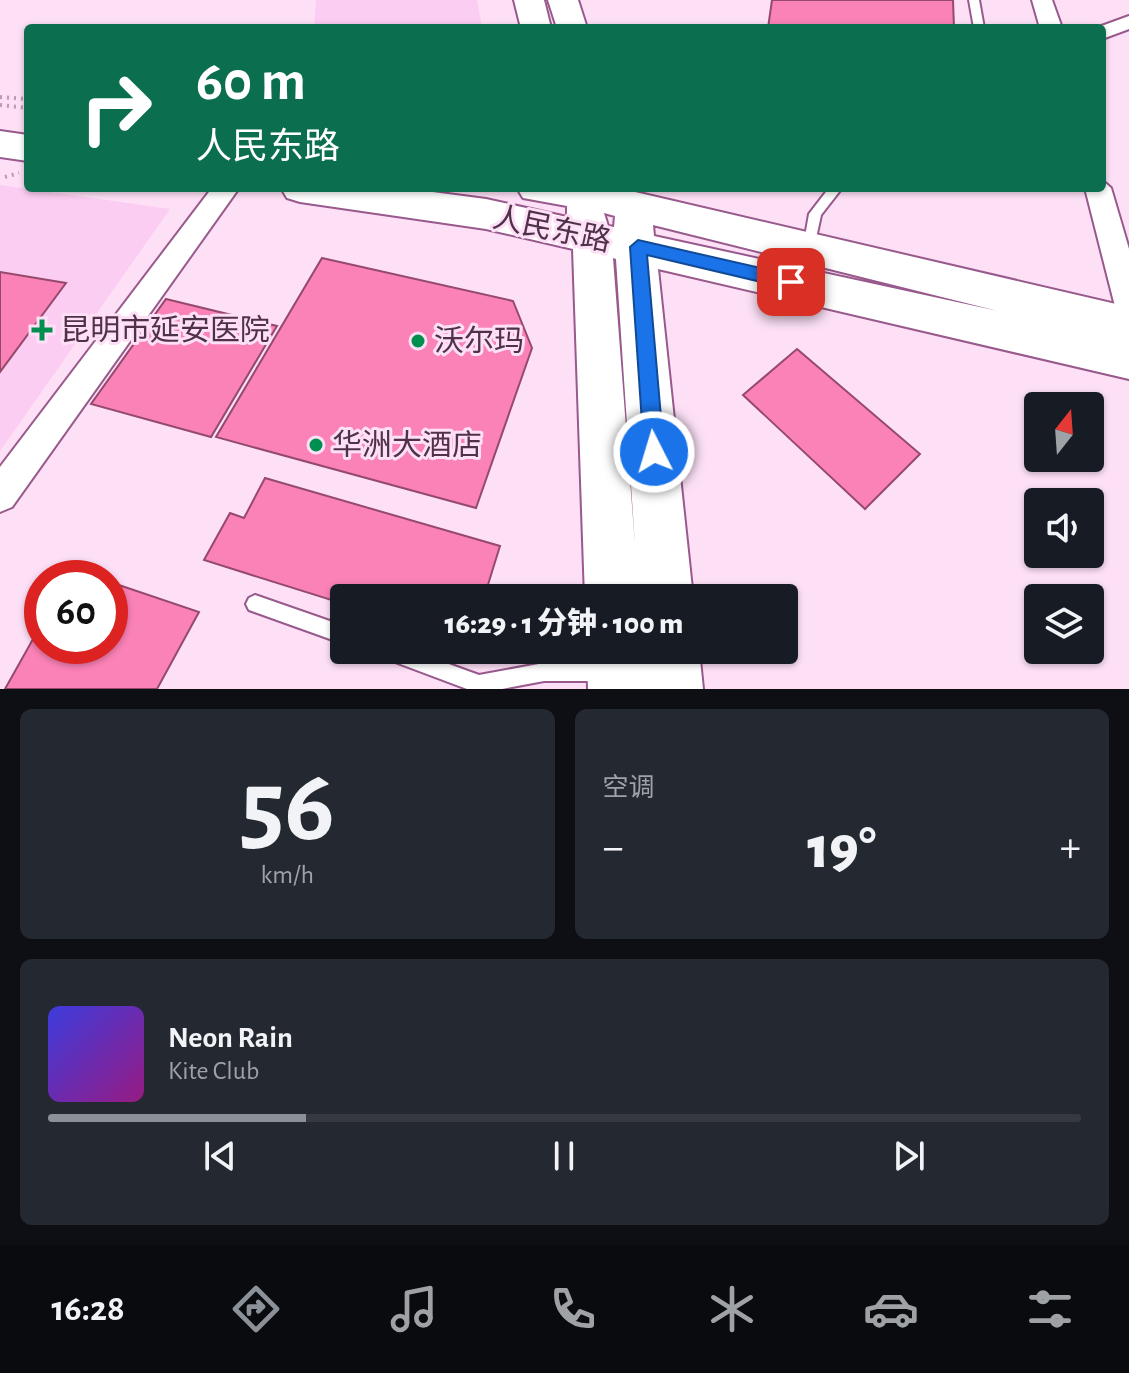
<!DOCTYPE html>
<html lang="zh">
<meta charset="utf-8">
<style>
:root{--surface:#171b24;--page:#242831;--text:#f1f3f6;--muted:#9ea1a6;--line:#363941;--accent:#8c9099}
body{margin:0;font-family:"Alegreya Sans","Noto Sans SC",sans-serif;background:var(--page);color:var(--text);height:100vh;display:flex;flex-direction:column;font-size:30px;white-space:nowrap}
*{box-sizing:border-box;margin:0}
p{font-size:26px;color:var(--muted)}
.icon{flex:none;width:44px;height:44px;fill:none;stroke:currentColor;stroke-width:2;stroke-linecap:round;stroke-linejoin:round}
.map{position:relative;height:689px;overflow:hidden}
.drawer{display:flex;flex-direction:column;gap:20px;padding:20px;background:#0d0f14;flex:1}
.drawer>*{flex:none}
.banner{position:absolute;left:24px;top:24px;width:1082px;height:168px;border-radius:8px;box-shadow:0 2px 6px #0004;background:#0b6e4f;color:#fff;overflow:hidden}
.needle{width:52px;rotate:17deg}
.tools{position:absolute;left:1024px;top:392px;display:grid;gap:16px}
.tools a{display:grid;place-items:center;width:80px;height:80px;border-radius:8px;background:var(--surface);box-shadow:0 2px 6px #0004;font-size:40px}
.speed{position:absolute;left:24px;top:560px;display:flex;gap:16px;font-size:40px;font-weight:700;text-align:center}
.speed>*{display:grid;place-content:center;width:104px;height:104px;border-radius:50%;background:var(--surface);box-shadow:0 2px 6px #0004;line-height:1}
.speed .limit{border:12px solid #d22;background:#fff;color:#111}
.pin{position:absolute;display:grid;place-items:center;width:68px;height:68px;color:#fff;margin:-34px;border-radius:16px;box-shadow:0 4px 12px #0006}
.me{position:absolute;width:88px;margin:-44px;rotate:355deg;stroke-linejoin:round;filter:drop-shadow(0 0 6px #0008)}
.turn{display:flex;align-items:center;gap:28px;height:168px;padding:0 40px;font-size:36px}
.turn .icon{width:104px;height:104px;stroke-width:2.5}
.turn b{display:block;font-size:56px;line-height:68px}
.big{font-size:60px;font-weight:800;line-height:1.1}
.drawer .card{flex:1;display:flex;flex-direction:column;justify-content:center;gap:12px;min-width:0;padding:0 28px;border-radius:12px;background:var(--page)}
.drawer .dial{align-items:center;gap:0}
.dial b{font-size:104px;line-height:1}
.song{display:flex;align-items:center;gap:24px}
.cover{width:96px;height:96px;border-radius:12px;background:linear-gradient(135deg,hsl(240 70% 55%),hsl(310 70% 35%))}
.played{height:8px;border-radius:4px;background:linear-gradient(90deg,var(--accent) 25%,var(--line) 25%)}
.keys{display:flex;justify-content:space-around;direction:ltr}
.heat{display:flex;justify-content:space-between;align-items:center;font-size:44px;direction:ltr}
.drawer .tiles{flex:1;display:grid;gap:20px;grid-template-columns:1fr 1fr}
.card:last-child{grid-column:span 2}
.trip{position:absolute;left:330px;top:584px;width:468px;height:80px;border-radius:8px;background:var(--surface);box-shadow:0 2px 6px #0004;font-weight:800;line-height:80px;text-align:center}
.dock{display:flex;height:128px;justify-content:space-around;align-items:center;background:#090b0e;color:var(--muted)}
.dock .icon{width:56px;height:56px}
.dock .selected{color:var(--accent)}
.dock b{font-size:36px;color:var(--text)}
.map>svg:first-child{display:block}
</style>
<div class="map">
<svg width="1129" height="689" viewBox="0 0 1129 689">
<rect width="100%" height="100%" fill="#fde0f6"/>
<g fill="#fccdf2">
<path d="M316 0H477L482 28H314Z"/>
<path d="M0 185 170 209 0 451Z"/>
</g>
<g fill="#fb82b6" stroke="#954a6b" stroke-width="2">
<path d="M772 0H953L954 28H768Z"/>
<path d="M322 258 513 301 532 348 476 508 216 437Z"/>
<path d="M0 272 66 283 0 372Z"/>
<path d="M166 299 277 326 211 437 91 404Z"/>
<path d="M797 349 920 454 865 509 743 395Z"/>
<path d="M265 478 500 546 486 591 501 596 500 598H344V604L204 560 230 513 244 518Z"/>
<path d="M110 582 199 612 157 689H5L42 623V646H110Z"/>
</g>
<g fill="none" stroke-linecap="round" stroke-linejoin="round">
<defs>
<g id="service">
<path d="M969 0H979L984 28H974Z"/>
<path d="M829 188H842L821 215 813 252H805L803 248 809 214Z"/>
<path d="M255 595 344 626V644L249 610 246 604 249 598Z"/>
<path d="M376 650H410L479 675 544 663H606L612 666 615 672 612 678 606 681H544L502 689H467L379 656Z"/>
</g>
<g id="minor">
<path d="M1032 0H1052L1062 28H1040Z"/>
<path d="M1129 16V29L1102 39V28H1096Z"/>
<path d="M1102 180 1111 188 1129 249V325L1119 322 1085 188H1102Z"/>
<path d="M212 188H239L12 507 0 512V467Z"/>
</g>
<g id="primary">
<path d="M514 0H544L551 28H521Z"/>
<path d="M548 0H578L587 28H557Z"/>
<path d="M0 131 28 135V161L0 157Z"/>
<path d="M281 188H402L486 199 567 217V206L523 198 517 188H618L1129 307V379L658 269 693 598H585L573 249 486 229 300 202 287 198ZM604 213 615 216 614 227 608 226ZM653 225 998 311 654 236ZM613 258 616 259 635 545Z"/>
<path d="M587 650H699L703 689H588Z"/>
</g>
</defs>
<use href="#service" stroke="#98598c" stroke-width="4"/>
<use href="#minor" stroke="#98598c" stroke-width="4"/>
<use href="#primary" stroke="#98598c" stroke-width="4"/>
<g stroke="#b79ab1" stroke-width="4" stroke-dasharray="2 5" stroke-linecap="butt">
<path d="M0 97 28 99"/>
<path d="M0 105 28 108"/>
<path d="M5 177 19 173"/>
</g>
<use href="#service" fill="#fff" fill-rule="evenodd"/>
<use href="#minor" fill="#fff" fill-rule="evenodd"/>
<use href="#primary" fill="#fff" fill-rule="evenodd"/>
</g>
<path fill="#1a73e8" stroke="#114b97" stroke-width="2" d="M638 240 791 275 800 282 791 289 647 255 664 452 661 458 654 461 647 458 644 452 630 247Z"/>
<g fill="#008f4f" stroke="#fde0f6" stroke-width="3">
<path d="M38 318h8v8h8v8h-8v8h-8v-8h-8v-8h8z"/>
<circle cx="418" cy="341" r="8"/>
<circle cx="316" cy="445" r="8"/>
</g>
<g text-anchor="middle" stroke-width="6" stroke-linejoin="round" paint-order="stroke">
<g font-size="30" fill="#4f3249" stroke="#fde0f6">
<text transform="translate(552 229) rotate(12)" y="10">人民东路</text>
</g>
<g font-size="30" fill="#4f3249" stroke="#fde0f6" text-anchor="start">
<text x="60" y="340">昆明市延安医院</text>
<text x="434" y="351">沃尔玛</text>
<text x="332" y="455">华洲大酒店</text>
</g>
</g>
</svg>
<div class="tools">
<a><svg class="needle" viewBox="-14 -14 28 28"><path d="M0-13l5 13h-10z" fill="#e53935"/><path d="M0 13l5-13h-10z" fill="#9ea1a6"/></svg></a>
<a><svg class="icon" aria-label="sound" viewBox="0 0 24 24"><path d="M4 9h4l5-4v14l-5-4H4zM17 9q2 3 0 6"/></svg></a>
<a><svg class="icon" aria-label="layers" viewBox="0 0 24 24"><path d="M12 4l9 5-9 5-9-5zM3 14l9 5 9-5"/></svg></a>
</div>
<div class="speed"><div class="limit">60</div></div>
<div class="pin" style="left:791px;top:282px;background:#d93025"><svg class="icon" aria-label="arrive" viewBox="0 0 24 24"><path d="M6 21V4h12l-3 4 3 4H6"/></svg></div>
<svg class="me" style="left:654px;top:452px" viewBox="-20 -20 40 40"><circle r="17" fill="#1a73e8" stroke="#fff" stroke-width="3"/><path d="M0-11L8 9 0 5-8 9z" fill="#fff"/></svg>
<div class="trip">16:29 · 1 分钟 · 100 m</div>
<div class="banner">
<div class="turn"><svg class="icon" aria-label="right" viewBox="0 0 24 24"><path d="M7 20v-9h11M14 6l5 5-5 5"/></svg><div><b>60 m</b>人民东路</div></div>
</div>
</div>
<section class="drawer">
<div class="tiles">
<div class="card dial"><b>56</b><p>km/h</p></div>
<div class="card"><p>空调</p>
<div class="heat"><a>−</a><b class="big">19°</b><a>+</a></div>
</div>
<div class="card">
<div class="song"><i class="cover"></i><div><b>Neon Rain</b><p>Kite Club</p></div></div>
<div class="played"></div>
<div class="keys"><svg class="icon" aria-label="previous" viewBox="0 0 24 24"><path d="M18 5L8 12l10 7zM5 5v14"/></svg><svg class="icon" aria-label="pause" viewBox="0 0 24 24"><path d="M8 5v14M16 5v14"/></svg><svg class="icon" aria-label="next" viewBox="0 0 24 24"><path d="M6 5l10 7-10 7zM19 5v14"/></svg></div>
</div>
</div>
</section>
<nav class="dock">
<b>16:28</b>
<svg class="icon selected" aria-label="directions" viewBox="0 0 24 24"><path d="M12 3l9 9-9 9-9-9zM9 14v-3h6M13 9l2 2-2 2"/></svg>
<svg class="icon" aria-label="music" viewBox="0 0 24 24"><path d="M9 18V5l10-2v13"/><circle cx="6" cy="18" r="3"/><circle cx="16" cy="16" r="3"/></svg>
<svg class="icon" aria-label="phone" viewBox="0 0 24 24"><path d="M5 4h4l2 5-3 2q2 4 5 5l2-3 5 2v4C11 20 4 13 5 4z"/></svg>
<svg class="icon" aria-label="climate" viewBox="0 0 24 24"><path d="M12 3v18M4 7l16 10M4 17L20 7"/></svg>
<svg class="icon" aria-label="car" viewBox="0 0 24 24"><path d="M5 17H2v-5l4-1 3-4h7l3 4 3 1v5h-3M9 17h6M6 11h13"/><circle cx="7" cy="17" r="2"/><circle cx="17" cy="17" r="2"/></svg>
<svg class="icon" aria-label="filters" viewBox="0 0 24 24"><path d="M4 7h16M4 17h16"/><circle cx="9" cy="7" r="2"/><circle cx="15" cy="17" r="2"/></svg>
</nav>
